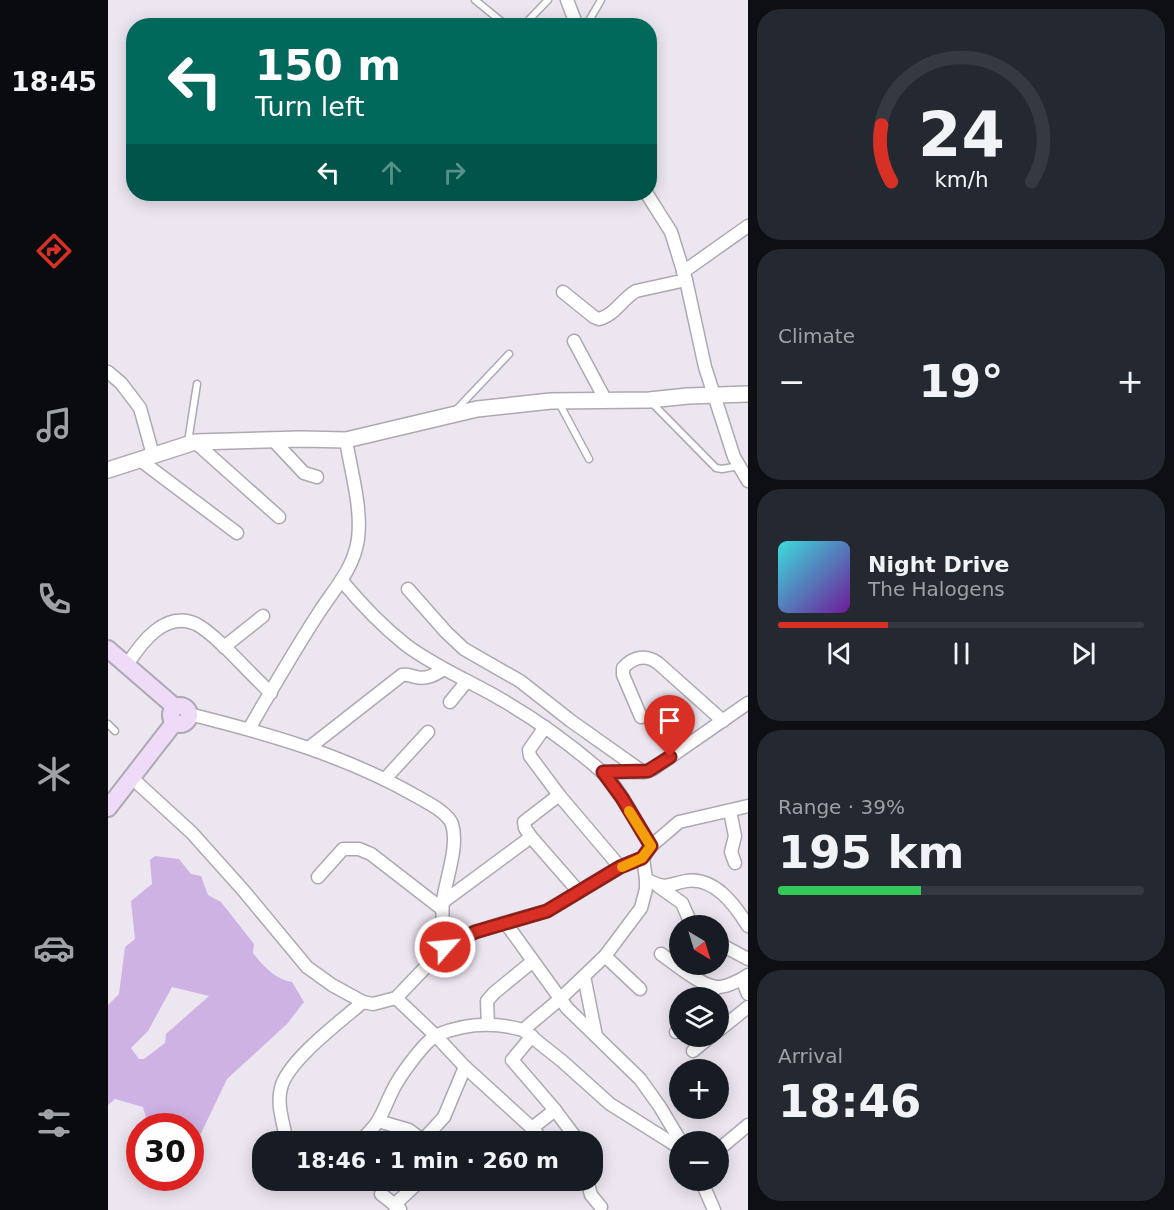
<!DOCTYPE html>
<meta charset="utf-8">
<style>
:root{--surface:#171b24;--page:#242831;--text:#f1f3f6;--muted:#9ea1a6;--line:#363941;--accent:#d93025}
body{margin:0;font-family:"DejaVu Sans",sans-serif;background:var(--page);color:var(--text);height:100vh;display:flex;flex-direction:column;font-size:22px;white-space:nowrap}
*{box-sizing:border-box;margin:0}
p{font-size:20px;color:var(--muted)}
.icon{flex:none;width:33px;height:33px;fill:none;stroke:currentColor;stroke-width:2;stroke-linecap:round;stroke-linejoin:round}
.map{position:relative;flex:1;overflow:hidden}
.side{display:flex;flex-direction:column;gap:9px;padding:9px;background:#0d0f14;width:426px}
.side>*{flex:none}
.guide{position:absolute;left:18px;top:18px;width:531px;height:183px;border-radius:24px;box-shadow:0 3px 15px #0003;background:#00695c;color:#fff;overflow:hidden}
.needle{width:39px;rotate:142deg}
.tools{position:absolute;left:561px;top:915px;display:grid;gap:12px}
.tools a{display:grid;place-items:center;width:60px;height:60px;border-radius:50%;background:var(--surface);box-shadow:0 3px 15px #0003;font-size:30px}
.speed{position:absolute;left:18px;top:1113px;display:flex;gap:12px;font-size:30px;font-weight:700;text-align:center}
.speed>*{display:grid;place-content:center;width:78px;height:78px;border-radius:50%;background:var(--surface);box-shadow:0 3px 15px #0003;line-height:1}
.speed .limit{border:9px solid #d22;background:#fff;color:#111}
.pin{position:absolute;display:grid;place-items:center;width:51px;height:51px;color:#fff;margin:-62px -26px;border-radius:50% 50% 50% 0;rotate:-45deg;box-shadow:0 0 6px #0007}
.pin .icon{rotate:45deg}
.me{position:absolute;width:66px;margin:-33px;rotate:63deg;stroke-linejoin:round;filter:drop-shadow(0 0 4px #0008)}
.turn{display:flex;align-items:center;gap:21px;height:126px;padding:0 30px;font-size:27px}
.turn .icon{width:78px;height:78px;stroke-width:2.5}
.turn b{display:block;font-size:42px;line-height:51px}
.lanes{display:flex;align-items:center;height:57px;padding:0 30px;background:#0003;justify-content:center;gap:30px;direction:ltr}
.lanes .off{opacity:.35}
.big{font-size:45px;font-weight:700;line-height:1.1}
.side .widget{flex:1;display:flex;flex-direction:column;justify-content:center;gap:9px;min-width:0;padding:0 21px;border-radius:24px;background:var(--page)}
.side .dial{align-items:center;gap:0}
.dial svg{height:156px;overflow:visible;fill:none;stroke:var(--line);stroke-width:7;stroke-linecap:round;text-anchor:middle}
.dial text{fill:var(--text);stroke:none}
.song{display:flex;align-items:center;gap:18px}
.cover{width:72px;height:72px;border-radius:9px;background:linear-gradient(135deg,hsl(180 70% 55%),hsl(280 70% 35%))}
.played{height:6px;border-radius:3px;background:linear-gradient(90deg,var(--accent) 30%,var(--line) 30%)}
.keys{display:flex;justify-content:space-around;direction:ltr}
.heat{display:flex;justify-content:space-between;align-items:center;font-size:33px;direction:ltr}
.charge{height:9px;border-radius:4px;background:linear-gradient(90deg,#34c759 39%,var(--line) 0)}
.trip{position:absolute;left:144px;top:1131px;width:351px;height:60px;border-radius:24px;background:var(--surface);box-shadow:0 3px 15px #0003;font-weight:700;line-height:60px;text-align:center}
main{display:flex;flex:1;min-height:0}
.tab-bar{display:flex;flex-direction:column;width:108px;justify-content:space-around;align-items:center;background:#090b0e;color:var(--muted)}
.tab-bar .icon{width:42px;height:42px}
.tab-bar .active{color:var(--accent)}
.tab-bar b{font-size:27px;color:var(--text)}
.map>svg:first-child{display:block}
</style>
<main>
<nav class="tab-bar">
<b>18:45</b>
<svg class="icon active" aria-label="directions" viewBox="0 0 24 24"><path d="M12 3l9 9-9 9-9-9zM9 14v-3h6M13 9l2 2-2 2"/></svg>
<svg class="icon" aria-label="music" viewBox="0 0 24 24"><path d="M9 18V5l10-2v13"/><circle cx="6" cy="18" r="3"/><circle cx="16" cy="16" r="3"/></svg>
<svg class="icon" aria-label="phone" viewBox="0 0 24 24"><path d="M5 4h4l2 5-3 2q2 4 5 5l2-3 5 2v4C11 20 4 13 5 4z"/></svg>
<svg class="icon" aria-label="climate" viewBox="0 0 24 24"><path d="M12 3v18M4 7l16 10M4 17L20 7"/></svg>
<svg class="icon" aria-label="car" viewBox="0 0 24 24"><path d="M5 17H2v-5l4-1 3-4h7l3 4 3 1v5h-3M9 17h6M6 11h13"/><circle cx="7" cy="17" r="2"/><circle cx="17" cy="17" r="2"/></svg>
<svg class="icon" aria-label="filters" viewBox="0 0 24 24"><path d="M4 7h16M4 17h16"/><circle cx="9" cy="7" r="2"/><circle cx="15" cy="17" r="2"/></svg>
</nav>
<div class="map">
<svg width="640" height="1210" viewBox="0 0 640 1210">
<rect width="100%" height="100%" fill="#ece6f1"/>
<path fill="#cfb2e4" fill-rule="evenodd" d="M47 856 71 859 83 874 93 876 100 895 113 902 146 944 145 953C155 966 168 980 184 982L196 1002 179 1024 119 1079 87 1146 83 1150 82 1126H32L31 1158 20 1153 28 1125 38 1117 35 1107 7 1099 0 1105V1005L11 994 17 947 27 939 23 901 44 884 42 860ZM64 987 101 996 58 1034 57 1043 36 1059H31L23 1048 40 1031Z"/>
<g fill="none" stroke-linecap="round" stroke-linejoin="round">
<defs>
<g id="service">
<path d="M367 0 399 26"/>
<path d="M415 26 440 0"/>
<path d="M478 26 493 0"/>
<path d="M450 401 481 459"/>
<path d="M543 402 608 468 614 469 631 466"/>
<path d="M348 410 401 354"/>
<path d="M80 442 89 384"/>
<path d="M0 724 7 731"/>
</g>
<g id="minor">
<path d="M459 0 469 26"/>
<path d="M539 194 563 232 578 280 597 367 626 457 640 481"/>
<path d="M575 272 640 226"/>
<path d="M455 292 486 317 491 319C507 315 515 298 528 291L578 280"/>
<path d="M466 341 497 399"/>
<path d="M0 372 13 383 32 408 45 455"/>
<path d="M165 440 196 473 209 477"/>
<path d="M87 442 171 517"/>
<path d="M32 460 129 533"/>
<path d="M234 581C253 604 274 626 298 645 326 666 359 680 389 697 426 718 461 743 493 771 513 789 528 823 543 846L535 858 512 867 439 911 396 923"/>
<path d="M300 589 338 632 356 649 412 681 463 721 535 772"/>
<path d="M116 647 155 616"/>
<path d="M19 665C33 643 57 610 88 624 100 630 110 641 120 650 134 664 148 679 163 693"/>
<path d="M342 702 359 681"/>
<path d="M81 714C161 734 236 755 308 796 320 803 339 812 344 824 351 846 338 878 335 901 333 916 336 932 337 947"/>
<path d="M533 717 515 675V668C525 657 538 654 550 663L615 721"/>
<path d="M437 727 421 750 422 756 451 795 512 867"/>
<path d="M141 729C164 689 187 649 212 611 227 588 246 568 250 539 254 507 243 472 238 440"/>
<path d="M202 747 294 675C300 674 303 676 308 677 319 680 328 674 336 669"/>
<path d="M495 772H535L545 769 640 703"/>
<path d="M24 778 84 833 135 890 199 967 224 985 255 1002 265 1004 288 998 337 947 367 932 396 923 402 929 459 1008 532 1079 552 1107 573 1142"/>
<path d="M277 779 320 732"/>
<path d="M622 811 627 836 623 852 627 863"/>
<path d="M423 837 417 828 416 822 451 795"/>
<path d="M543 846 571 822 640 806"/>
<path d="M535 858 538 879C558 890 558 885 578 881 606 876 627 905 640 926"/>
<path d="M210 877 235 849H251L263 854 334 909"/>
<path d="M550 886 574 903 584 926"/>
<path d="M335 902 423 837 471 892"/>
<path d="M610 943 640 959"/>
<path d="M553 954C566 963 595 988 611 987 619 987 627 982 634 979"/>
<path d="M497 956 532 989"/>
<path d="M640 975 634 979 640 994"/>
<path d="M476 976 488 1036"/>
<path d="M288 998 328 1036 357 1067 424 1128 436 1142"/>
<path d="M599 998 608 988"/>
<path d="M380 1024 379 1001 386 993 425 961"/>
<path d="M415 1030 454 1061 502 1104 572 1148"/>
<path d="M610 1031 640 1007"/>
<path d="M568 1032 572 1028"/>
<path d="M424 1036 404 1060 447 1110 471 1142"/>
<path d="M585 1051 603 1036"/>
<path d="M270 1121 301 1130 317 1142"/>
<path d="M424 1128 447 1110"/>
<path d="M177 1133C174 1118 169 1103 173 1088 179 1061 234 1020 255 1002"/>
<path d="M315 1140 336 1117 357 1067"/>
<path d="M252 1142C258 1135 265 1129 270 1121 277 1109 281 1096 288 1084 295 1072 317 1041 329 1035 357 1023 387 1022 415 1030L452 999 497 956 533 908 538 889V879"/>
<path d="M610 1150 640 1125"/>
<path d="M479 1180 483 1195 493 1207"/>
<path d="M593 1180 606 1210"/>
<path d="M273 1194 292 1209"/>
<path d="M286 1205 313 1180"/>
</g>
<path id="tertiary" d="M0 470 87 442 193 439 238 440 369 409 443 401 541 400 580 396 640 394"/>
<g id="secondary">
<path d="M0 649 67 707"/>
<circle cx="72" cy="715" r="9"/>
<path d="M0 808 66 723"/>
</g>
</defs>
<use href="#service" stroke="#ada8b1" stroke-width="9"/>
<use href="#minor" stroke="#ada8b1" stroke-width="15"/>
<use href="#tertiary" stroke="#ada8b1" stroke-width="18"/>
<use href="#secondary" stroke="#ada8b1" stroke-width="20"/>
<use href="#service" stroke="#fff" stroke-width="6"/>
<use href="#minor" stroke="#fff" stroke-width="12"/>
<use href="#tertiary" stroke="#fff" stroke-width="15"/>
<use href="#secondary" stroke="#eddbf8" stroke-width="16"/>
</g>
<g fill="none" stroke-linecap="round" stroke-linejoin="round">
<defs>
<path id="route" d="M337 947 367 932 439 911 512 867 534 858 543 846 514 798 495 772 540 771 562 757"/>
</defs>
<use href="#route" stroke="#8d1f18" stroke-width="15"/>
<use href="#route" stroke="#d93025" stroke-width="10"/>
<path stroke="#f59e0b" stroke-width="10" d="M514 867 534 858 543 846 521 811"/>
</g>
</svg>
<div class="tools">
<a><svg class="needle" viewBox="-14 -14 28 28"><path d="M0-13l5 13h-10z" fill="#e53935"/><path d="M0 13l5-13h-10z" fill="#9ea1a6"/></svg></a>
<a><svg class="icon" aria-label="layers" viewBox="0 0 24 24"><path d="M12 4l9 5-9 5-9-5zM3 14l9 5 9-5"/></svg></a>
<a>+</a>
<a>−</a>
</div>
<div class="speed"><div class="limit">30</div></div>
<div class="pin" style="left:562px;top:757px;background:#d93025"><svg class="icon" aria-label="arrive" viewBox="0 0 24 24"><path d="M6 21V4h12l-3 4 3 4H6"/></svg></div>
<svg class="me" style="left:337px;top:947px" viewBox="-20 -20 40 40"><circle r="17" fill="#d93025" stroke="#fff" stroke-width="3"/><path d="M0-11L8 9 0 5-8 9z" fill="#fff"/></svg>
<div class="trip">18:46 · 1 min · 260 m</div>
<div class="guide">
<div class="turn"><svg class="icon" aria-label="left" viewBox="0 0 24 24"><path d="M17 20v-9H6M10 6l-5 5 5 5"/></svg><div><b>150 m</b>Turn left</div></div>
<div class="lanes"><svg class="icon" aria-label="left" viewBox="0 0 24 24"><path d="M17 20v-9H6M10 6l-5 5 5 5"/></svg><svg class="icon off" aria-label="ahead" viewBox="0 0 24 24"><path d="M12 20V5M6 11l6-6 6 6"/></svg><svg class="icon off" aria-label="right" viewBox="0 0 24 24"><path d="M7 20v-9h11M14 6l5 5-5 5"/></svg></div>
</div>
</div>
<section class="side">
<div class="widget dial"><svg viewBox="0 0 100 80">
<path d="M14 69A42 42 0 1 1 86 69"/>
<path d="M14 69A42 42 0 0 1 9 40" stroke="#d93025"/>
<text x="50" y="56" font-size="32" font-weight="700">24</text>
<text x="50" y="72" font-size="11">km/h</text>
</svg></div>
<div class="widget"><p>Climate</p>
<div class="heat"><a>−</a><b class="big">19°</b><a>+</a></div>
</div>
<div class="widget">
<div class="song"><i class="cover"></i><div><b>Night Drive</b><p>The Halogens</p></div></div>
<div class="played"></div>
<div class="keys"><svg class="icon" aria-label="previous" viewBox="0 0 24 24"><path d="M18 5L8 12l10 7zM5 5v14"/></svg><svg class="icon" aria-label="pause" viewBox="0 0 24 24"><path d="M8 5v14M16 5v14"/></svg><svg class="icon" aria-label="next" viewBox="0 0 24 24"><path d="M6 5l10 7-10 7zM19 5v14"/></svg></div>
</div>
<div class="widget"><p>Range · 39%</p><b class="big">195 km</b><div class="charge"></div></div>
<div class="widget"><p>Arrival</p><b class="big">18:46</b></div>
</section>
</main>
